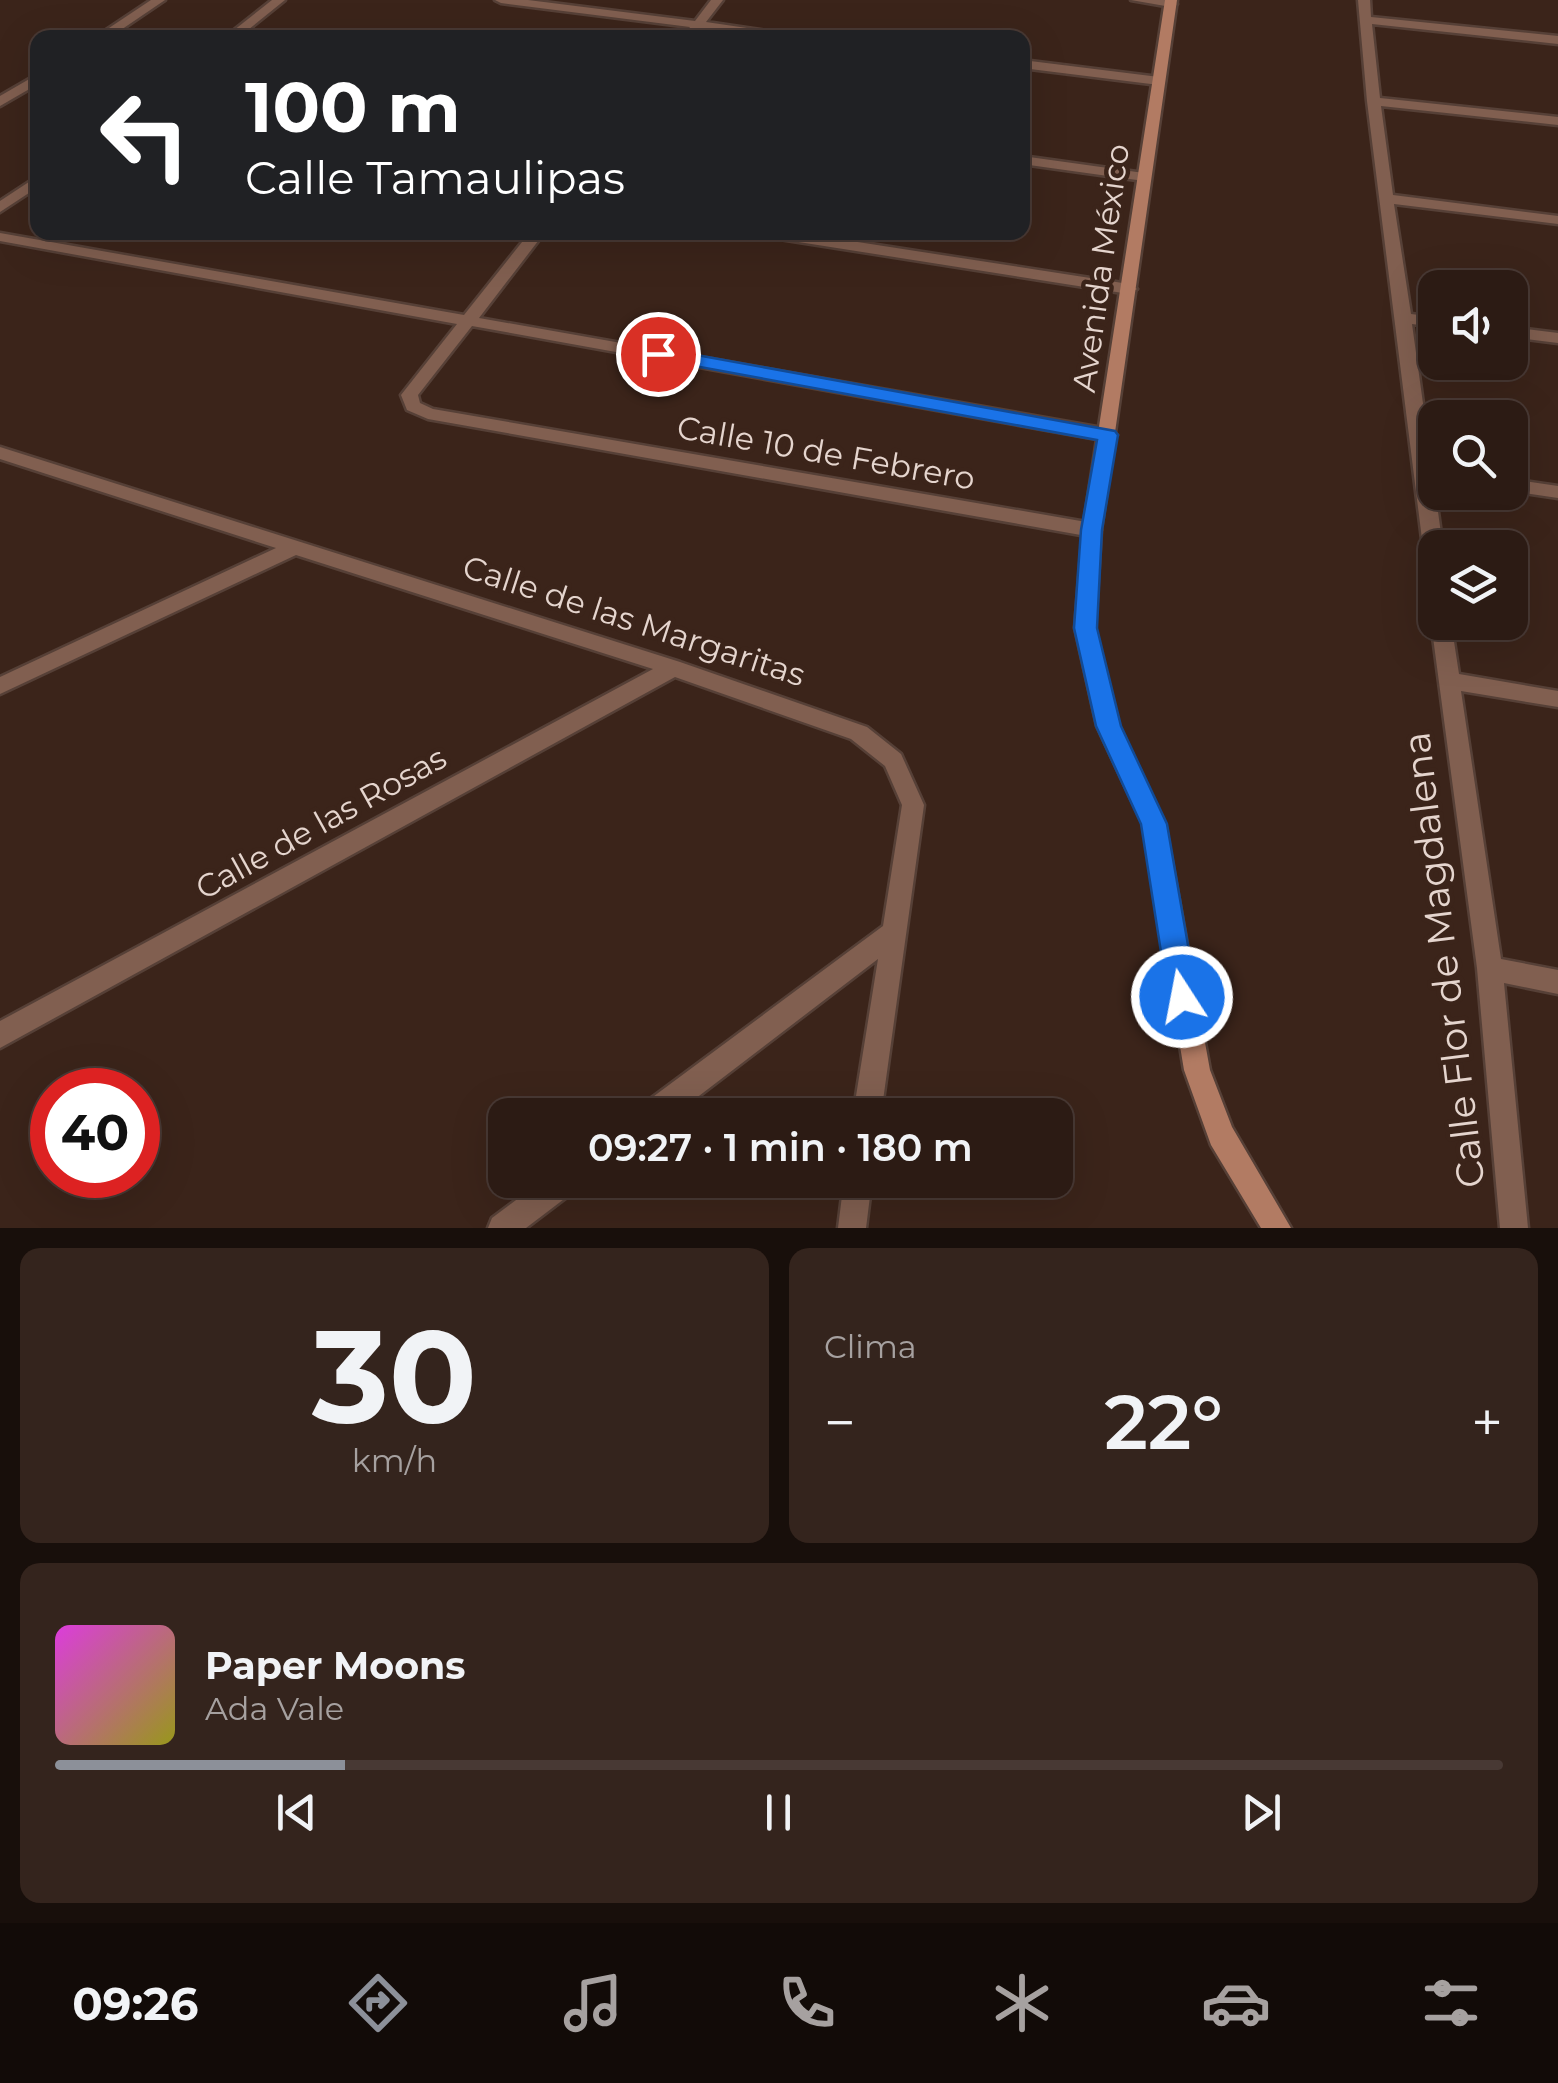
<!DOCTYPE html>
<html lang="es">
<meta charset="utf-8">
<style>
:root{--surface:#2c1b14;--page:#34241d;--text:#f1f3f6;--muted:#a6a1a0;--line:#483934;--accent:#8c9099}
body{margin:0;font-family:Montserrat,sans-serif;background:var(--page);color:var(--text);height:100vh;display:flex;flex-direction:column;font-size:38px;white-space:nowrap}
*{box-sizing:border-box;margin:0}
p{font-size:32px;color:var(--muted)}
.icon{flex:none;width:55px;height:55px;fill:none;stroke:currentColor;stroke-width:2;stroke-linecap:round;stroke-linejoin:round}
.map{position:relative;height:1228px;overflow:hidden}
.sheet{display:flex;flex-direction:column;gap:20px;padding:20px;background:#180f0b;flex:1}
.sheet>*{flex:none}
.guide{position:absolute;left:30px;top:30px;width:1000px;height:210px;border-radius:20px;box-shadow:0 10px 40px #0002,0 0 0 2px var(--line);background:#202124;color:#fff;overflow:hidden}
.buttons{position:absolute;left:1418px;top:270px;display:grid;gap:20px}
.buttons a{display:grid;place-items:center;width:110px;height:110px;border-radius:20px;background:var(--surface);box-shadow:0 10px 40px #0002,0 0 0 2px var(--line);font-size:50px}
.speed{position:absolute;left:30px;top:1068px;display:flex;gap:20px;font-size:50px;font-weight:700;text-align:center}
.speed>*{display:grid;place-content:center;width:130px;height:130px;border-radius:50%;background:var(--surface);box-shadow:0 10px 40px #0002,0 0 0 2px var(--line);line-height:1}
.speed .limit{border:15px solid #d22;background:#fff;color:#111}
.pin{position:absolute;display:grid;place-items:center;width:85px;height:85px;color:#fff;margin:-42px;border:5px solid #fff;border-radius:50%;box-shadow:0 2px 10px #0007}
.me{position:absolute;width:110px;margin:-55px;rotate:349deg;stroke-linejoin:round;filter:drop-shadow(0 0 8px #0008)}
.turn{display:flex;align-items:center;gap:35px;height:210px;padding:0 50px;font-size:45px}
.turn .icon{width:130px;height:130px;stroke-width:2.5}
.turn b{display:block;font-size:70px;line-height:85px}
.big{font-size:75px;font-weight:600;line-height:1.1}
.sheet .card{flex:1;display:flex;flex-direction:column;justify-content:center;gap:15px;min-width:0;padding:0 35px;border-radius:20px;background:var(--page)}
.sheet .dial{align-items:center;gap:0}
.dial b{font-size:130px;line-height:1}
.song{display:flex;align-items:center;gap:30px}
.cover{width:120px;height:120px;border-radius:15px;background:linear-gradient(135deg,hsl(300 70% 55%),hsl(60 70% 35%))}
.played{height:10px;border-radius:5px;background:linear-gradient(90deg,var(--accent) 20%,var(--line) 20%)}
.keys{display:flex;justify-content:space-around;direction:ltr}
.heat{display:flex;justify-content:space-between;align-items:center;font-size:55px;direction:ltr}
.sheet .tiles{flex:1;display:grid;gap:20px;grid-template-columns:1fr 1fr}
.card:last-child{grid-column:span 2}
.trip{position:absolute;left:488px;top:1098px;width:585px;height:100px;border-radius:20px;background:var(--surface);box-shadow:0 10px 40px #0002,0 0 0 2px var(--line);font-weight:600;line-height:100px;text-align:center}
.tabs{display:flex;height:160px;justify-content:space-around;align-items:center;background:#120b08;color:var(--muted)}
.tabs .icon{width:70px;height:70px}
.tabs .on{color:var(--accent)}
.tabs b{font-size:45px;color:var(--text)}
.map>svg:first-child{display:block}
</style>
<div class="map">
<svg width="1558" height="1228" viewBox="0 0 1558 1228">
<rect width="100%" height="100%" fill="#3b241a"/>
<g fill="none" stroke-linecap="round" stroke-linejoin="round">
<defs>
<g id="street">
<path d="M151 0H165L109 38H94Z"/>
<path d="M272 0H285L238 38H224Z"/>
<path d="M495 0H528L695 21 711 0H723L706 22 814 38H775L701 28 694 38H682L690 27 501 3Z"/>
<path d="M1131 0H1166L1177 4 1171 7Z"/>
<path d="M1358 0H1370L1371 17 1558 36V44L1372 24 1380 98 1558 117V125L1381 106 1393 195 1558 216V224L1394 204 1411 314 1435 317V327L1412 324 1443 548H1435V570L1425 563 1367 101Z"/>
<path d="M1022 60 1159 77 1165 81 1159 85 1022 68Z"/>
<path d="M38 74V84L0 106V96Z"/>
<path d="M1022 156 1144 173 1151 177 1144 181 1022 164Z"/>
<path d="M38 176V187L0 212V201Z"/>
<path d="M530 232H545L479 318 1108 429 1117 435 1108 441 472 326 418 395 420 403 433 409 1092 523 1101 530 1092 537 428 419 407 410 401 395 457 324 0 241V233L464 315Z"/>
<path d="M754 232H793L1129 284 1137 289 1129 294 761 236Z"/>
<path d="M1510 327 1558 333V343L1510 337Z"/>
<path d="M0 447 680 662 867 727 901 754 924 805 881 1115H853L878 959 674 1115H638L642 1105 883 926 902 805 885 766 851 739 675 677 0 1048V1021L653 669 296 555 0 694V677L276 548 0 459Z"/>
<path d="M1510 479 1558 486V498L1510 491Z"/>
<path d="M1435 616V622H1451L1459 674 1558 691V707L1461 691 1501 959 1558 970V994L1504 983 1528 1228H1500L1477 968 1431 622Z"/>
<path d="M543 1180H580L576 1190 526 1228H488L492 1218Z"/>
<path d="M844 1180H872L866 1228H838Z"/>
</g>
<path id="secondary" d="M1165 0H1177L1101 530 1095 628 1119 726 1165 824 1210 1070 1232 1127 1291 1228H1261L1211 1145 1184 1070 1143 824 1097 726 1075 628 1083 530Z"/>
</defs>
<use href="#street" stroke="#564037" stroke-width="5"/>
<use href="#secondary" stroke="#564037" stroke-width="5"/>
<use href="#street" fill="#815f50" fill-rule="evenodd"/>
<use href="#secondary" fill="#b27b63" fill-rule="evenodd"/>
</g>
<path fill="#1a73e8" stroke="#114b97" stroke-width="2.5" d="M658 348 1115 431 1118 435 1102 530 1097 628 1121 726 1167 824 1197 997 1193 1006 1182 1010 1172 1006 1168 997 1141 824 1096 726 1074 628 1081 530 1097 440 651 358 649 354Z"/>
<g text-anchor="middle" stroke-width="9" stroke-linejoin="round" paint-order="stroke">
<g font-size="32" fill="#e5d5ce" stroke="#3b241a">
<text transform="translate(1101 268) rotate(-82)" y="11">Avenida México</text>
<text transform="translate(826 453) rotate(10)" y="11">Calle 10 de Febrero</text>
<text transform="translate(634 621) rotate(18)" y="11">Calle de las Margaritas</text>
<text transform="translate(321 823) rotate(-29)" y="11">Calle de las Rosas</text>
</g>
<g font-size="38" fill="#e5d5ce" stroke="#3b241a">
<text transform="translate(1444 960) rotate(-97)" y="13">Calle Flor de Magdalena</text>
</g>
</g>
</svg>
<div class="buttons">
<a><svg class="icon" aria-label="sound" viewBox="0 0 24 24"><path d="M4 9h4l5-4v14l-5-4H4zM17 9q2 3 0 6"/></svg></a>
<a><svg class="icon" aria-label="search" viewBox="0 0 24 24"><circle cx="10" cy="10" r="6"/><path d="M15 15l6 6"/></svg></a>
<a><svg class="icon" aria-label="layers" viewBox="0 0 24 24"><path d="M12 4l9 5-9 5-9-5zM3 14l9 5 9-5"/></svg></a>
</div>
<div class="speed"><div class="limit">40</div></div>
<div class="pin" style="left:658px;top:354px;background:#d93025"><svg class="icon" aria-label="arrive" viewBox="0 0 24 24"><path d="M6 21V4h12l-3 4 3 4H6"/></svg></div>
<svg class="me" style="left:1182px;top:997px" viewBox="-20 -20 40 40"><circle r="17" fill="#1a73e8" stroke="#fff" stroke-width="3"/><path d="M0-11L8 9 0 5-8 9z" fill="#fff"/></svg>
<div class="trip">09:27 · 1 min · 180 m</div>
<div class="guide">
<div class="turn"><svg class="icon" aria-label="left" viewBox="0 0 24 24"><path d="M17 20v-9H6M10 6l-5 5 5 5"/></svg><div><b>100 m</b>Calle Tamaulipas</div></div>
</div>
</div>
<section class="sheet">
<div class="tiles">
<div class="card dial"><b>30</b><p>km/h</p></div>
<div class="card"><p>Clima</p>
<div class="heat"><a>−</a><b class="big">22°</b><a>+</a></div>
</div>
<div class="card">
<div class="song"><i class="cover"></i><div><b>Paper Moons</b><p>Ada Vale</p></div></div>
<div class="played"></div>
<div class="keys"><svg class="icon" aria-label="previous" viewBox="0 0 24 24"><path d="M18 5L8 12l10 7zM5 5v14"/></svg><svg class="icon" aria-label="pause" viewBox="0 0 24 24"><path d="M8 5v14M16 5v14"/></svg><svg class="icon" aria-label="next" viewBox="0 0 24 24"><path d="M6 5l10 7-10 7zM19 5v14"/></svg></div>
</div>
</div>
</section>
<nav class="tabs">
<b>09:26</b>
<svg class="icon on" aria-label="directions" viewBox="0 0 24 24"><path d="M12 3l9 9-9 9-9-9zM9 14v-3h6M13 9l2 2-2 2"/></svg>
<svg class="icon" aria-label="music" viewBox="0 0 24 24"><path d="M9 18V5l10-2v13"/><circle cx="6" cy="18" r="3"/><circle cx="16" cy="16" r="3"/></svg>
<svg class="icon" aria-label="phone" viewBox="0 0 24 24"><path d="M5 4h4l2 5-3 2q2 4 5 5l2-3 5 2v4C11 20 4 13 5 4z"/></svg>
<svg class="icon" aria-label="climate" viewBox="0 0 24 24"><path d="M12 3v18M4 7l16 10M4 17L20 7"/></svg>
<svg class="icon" aria-label="car" viewBox="0 0 24 24"><path d="M5 17H2v-5l4-1 3-4h7l3 4 3 1v5h-3M9 17h6M6 11h13"/><circle cx="7" cy="17" r="2"/><circle cx="17" cy="17" r="2"/></svg>
<svg class="icon" aria-label="filters" viewBox="0 0 24 24"><path d="M4 7h16M4 17h16"/><circle cx="9" cy="7" r="2"/><circle cx="15" cy="17" r="2"/></svg>
</nav>
